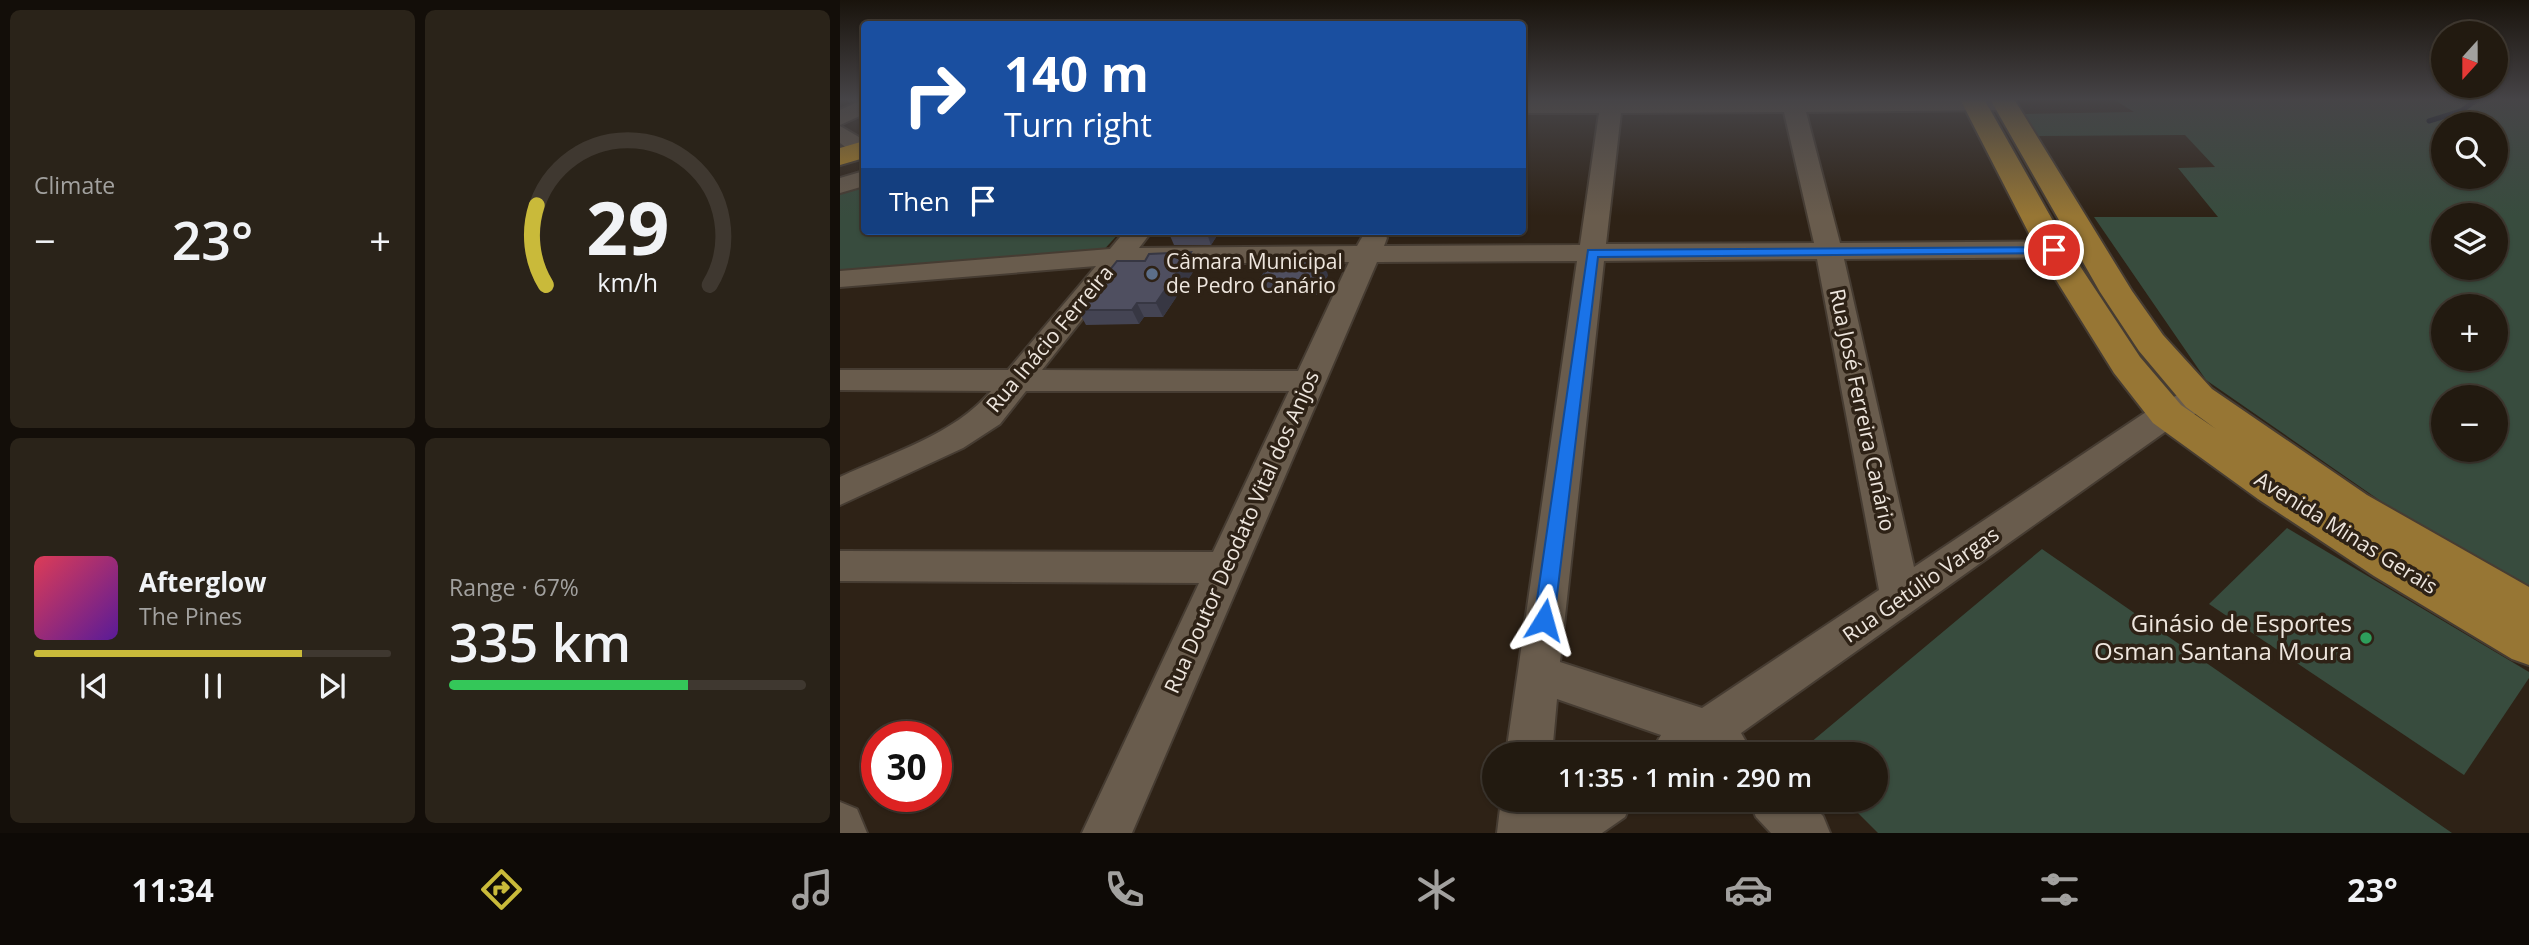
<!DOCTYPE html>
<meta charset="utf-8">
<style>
:root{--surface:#221a10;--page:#2a2319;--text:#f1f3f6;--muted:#a2a19f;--line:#3f3830;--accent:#c9ba3a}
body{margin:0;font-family:"Open Sans",sans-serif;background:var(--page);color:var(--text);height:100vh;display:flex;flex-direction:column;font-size:26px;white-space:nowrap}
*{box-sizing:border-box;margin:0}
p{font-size:23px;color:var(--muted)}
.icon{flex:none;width:38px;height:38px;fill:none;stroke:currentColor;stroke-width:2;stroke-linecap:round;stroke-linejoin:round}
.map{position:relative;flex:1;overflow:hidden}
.details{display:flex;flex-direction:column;gap:10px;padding:10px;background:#130e09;width:840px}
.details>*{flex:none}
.top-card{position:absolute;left:21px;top:21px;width:665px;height:214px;border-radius:7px;box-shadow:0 2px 5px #0004,0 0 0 2px var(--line);background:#1a4fa0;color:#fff;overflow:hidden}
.needle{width:46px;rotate:201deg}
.buttons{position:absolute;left:1591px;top:21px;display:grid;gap:14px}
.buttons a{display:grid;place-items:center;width:77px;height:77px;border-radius:50%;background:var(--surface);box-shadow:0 2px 5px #0004,0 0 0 2px var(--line);font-size:35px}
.speed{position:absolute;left:21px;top:721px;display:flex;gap:14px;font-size:35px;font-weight:700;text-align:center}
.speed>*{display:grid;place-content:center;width:91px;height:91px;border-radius:50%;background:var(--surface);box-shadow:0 2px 5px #0004,0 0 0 2px var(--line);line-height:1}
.speed .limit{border:10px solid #d22;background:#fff;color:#111}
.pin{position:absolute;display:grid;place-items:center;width:60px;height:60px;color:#fff;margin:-30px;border:4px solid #fff;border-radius:50%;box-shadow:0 2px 7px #0007}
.me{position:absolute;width:77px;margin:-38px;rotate:8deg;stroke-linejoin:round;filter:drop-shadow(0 0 5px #0008)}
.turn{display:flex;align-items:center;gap:24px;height:147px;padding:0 28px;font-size:32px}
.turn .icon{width:91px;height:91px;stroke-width:2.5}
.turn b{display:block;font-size:49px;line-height:60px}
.then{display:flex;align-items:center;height:66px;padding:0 28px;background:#0003;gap:14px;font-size:26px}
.big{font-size:52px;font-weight:600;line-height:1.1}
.details .widget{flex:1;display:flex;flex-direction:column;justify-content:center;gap:10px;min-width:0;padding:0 24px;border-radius:10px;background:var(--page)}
.details .dial{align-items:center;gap:0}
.dial svg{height:182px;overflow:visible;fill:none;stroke:var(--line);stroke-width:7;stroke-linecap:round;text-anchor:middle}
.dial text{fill:var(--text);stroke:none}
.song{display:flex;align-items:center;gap:21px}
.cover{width:84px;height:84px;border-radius:10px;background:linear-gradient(135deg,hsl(350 70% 55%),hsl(270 70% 35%))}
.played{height:7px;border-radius:4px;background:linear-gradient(90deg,var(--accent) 75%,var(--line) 75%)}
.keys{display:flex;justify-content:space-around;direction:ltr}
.heat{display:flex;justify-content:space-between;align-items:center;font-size:38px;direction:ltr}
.charge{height:10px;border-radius:5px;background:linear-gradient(90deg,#34c759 67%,var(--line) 0)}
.details .tiles{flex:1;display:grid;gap:10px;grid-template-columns:repeat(2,1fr)}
.trip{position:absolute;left:642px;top:742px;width:406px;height:70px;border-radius:35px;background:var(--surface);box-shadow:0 2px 5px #0004,0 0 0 2px var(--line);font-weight:600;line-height:70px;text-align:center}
.tabs{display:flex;height:112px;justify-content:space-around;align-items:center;background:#0e0a06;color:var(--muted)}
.tabs .icon{width:49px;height:49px}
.tabs .current{color:var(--accent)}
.tabs b{font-size:32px;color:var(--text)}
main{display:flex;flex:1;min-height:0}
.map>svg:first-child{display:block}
</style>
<main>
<section class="details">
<div class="tiles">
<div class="widget"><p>Climate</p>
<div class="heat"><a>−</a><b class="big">23°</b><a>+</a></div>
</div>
<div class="widget dial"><svg viewBox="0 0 100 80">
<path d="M14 69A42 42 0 1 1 86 69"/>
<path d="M14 69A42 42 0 0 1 10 34" stroke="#c9ba3a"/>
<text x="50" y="56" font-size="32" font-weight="700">29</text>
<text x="50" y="72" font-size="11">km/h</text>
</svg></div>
<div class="widget">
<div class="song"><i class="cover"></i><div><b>Afterglow</b><p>The Pines</p></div></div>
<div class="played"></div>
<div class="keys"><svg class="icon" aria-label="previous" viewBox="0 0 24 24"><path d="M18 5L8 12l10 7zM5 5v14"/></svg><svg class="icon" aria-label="pause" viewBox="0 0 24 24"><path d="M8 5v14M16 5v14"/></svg><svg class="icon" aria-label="next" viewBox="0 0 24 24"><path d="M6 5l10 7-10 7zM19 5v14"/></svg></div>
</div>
<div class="widget"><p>Range · 67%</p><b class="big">335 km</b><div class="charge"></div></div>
</div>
</section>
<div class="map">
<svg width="1689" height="833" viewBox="0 0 1689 833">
<rect width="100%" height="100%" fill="#2e2216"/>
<g fill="#384c3e" fill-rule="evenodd">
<path d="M1273 99H1689V591L1568 520 1366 380 1254 217H1378L1338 168 1375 167 1345 135 1198 136 1182 114 1294 112ZM1603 124H1656V177H1603ZM1603 215H1656V268H1603ZM1603 306H1656V359H1603ZM1603 397H1656V450H1603Z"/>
<path d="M24 186V231H281L260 254 0 273V194Z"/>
<path d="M1447 528 1689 672V678L1624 775 1369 604Z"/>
<path d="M1202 549 1612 833H1038L1005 800H1036V754L958 753Z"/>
</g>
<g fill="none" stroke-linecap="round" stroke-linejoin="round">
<path stroke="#000b22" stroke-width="5" d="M1589 121 1621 111 1638 99"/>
<defs>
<g id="minor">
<path d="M24 99V114L0 125V110Z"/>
<path d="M762 99H1171L1176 104 1165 110 966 112 1000 243 1249 241 1258 243 1262 249 1258 255 1249 257 1004 259 1074 567 1315 406 1348 390 1359 387 1370 390 1375 398 1370 406 1339 422 901 733 913 754H810L821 735 717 699 712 754H666L737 261 537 262 292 833H242L359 583 0 581V551L373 552 449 391H186L160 424 123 448 0 505V477C51 453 114 435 151 391L0 390V370H168L256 266 0 287V271L270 249 285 231H312L299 248 517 246 525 232H543L547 238 544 246 740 245 759 113H682V101ZM944 112 974 243 766 244 781 113ZM977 259 1039 590 862 708 720 662 764 261ZM509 262 458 371 202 370 286 264Z"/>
<path d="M0 126 24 140V157L16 155 0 143Z"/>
<path d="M24 171V186L0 193V178Z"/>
<path d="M661 800H709L708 812 726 800H792L785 817 762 833H657Z"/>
<path d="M909 800H967L983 816 990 833H931L916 817Z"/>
<path d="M0 802 17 809 27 833H0Z"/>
</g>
<path id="major" d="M1120 99H1144L1230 251 1300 357 1341 405 1376 429 1346 407 1299 351 1260 292 1150 99H1174L1292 291 1323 335 1372 389 1527 495 1689 587V665L1672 659 1534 576 1418 499 1313 423 1274 373 1198 251Z"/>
<path id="highway" d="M24 141V158L0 165V148Z"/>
</defs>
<use href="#minor" stroke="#463c32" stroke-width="4"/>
<use href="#major" stroke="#463c32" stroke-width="4"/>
<use href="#highway" stroke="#463c32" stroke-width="4"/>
<use href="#minor" fill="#695c4d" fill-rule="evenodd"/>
<use href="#major" fill="#977634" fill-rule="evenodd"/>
<use href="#highway" fill="#b58724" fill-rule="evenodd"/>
</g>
<g fill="#444453">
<path d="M328 231H380L371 245H334Z"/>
<path d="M351 252 357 266 323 317H304L299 324 246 325 238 310 305 261Z"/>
<path d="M488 275 478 295H425L420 280Z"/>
</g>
<g fill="#373743">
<path d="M7 99H17L9 103Z"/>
<path d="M366 231H380L371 245Z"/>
<path d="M351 252 357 266 323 317 316 303Z"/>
<path d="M484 261 488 275 478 295 473 281Z"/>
<path d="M297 303 304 317 299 324 292 310Z"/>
</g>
<g fill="#4f4f60" stroke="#373743" stroke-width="2">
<path d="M351 252 316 303H297L292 310H238L277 261H305L309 254Z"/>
<path d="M432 260 484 261 473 281 420 280Z"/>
</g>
<linearGradient id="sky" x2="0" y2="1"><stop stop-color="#19130c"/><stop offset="0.46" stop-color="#464447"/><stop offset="1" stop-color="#464447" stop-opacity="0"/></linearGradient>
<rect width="1689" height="216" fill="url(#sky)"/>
<path fill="#1a73e8" stroke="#114b97" stroke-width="2" d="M1214 247 1218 248V253L758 257 714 620 711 626H697L694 620 748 250Z"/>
<circle fill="#5c6f8a" stroke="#2e2216" stroke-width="2.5" cx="312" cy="274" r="7"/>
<circle fill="#2e9e5b" stroke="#2e2216" stroke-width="2.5" cx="1526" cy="638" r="7"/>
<g text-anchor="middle" stroke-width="7" stroke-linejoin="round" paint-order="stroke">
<g font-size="21" fill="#eee6de" stroke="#2e2216" text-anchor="start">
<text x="326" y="269">Câmara Municipal<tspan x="326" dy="24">de Pedro Canário</tspan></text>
</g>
<g font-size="21" fill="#eee6de" stroke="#2e2216">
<text transform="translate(210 339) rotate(-50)" y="7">Rua Inácio Ferreira</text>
<text transform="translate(1022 410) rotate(78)" y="7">Rua José Ferreira Canário</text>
<text transform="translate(402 532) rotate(-66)" y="7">Rua Doutor Deodato Vital dos Anjos</text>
<text transform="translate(1506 533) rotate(32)" y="7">Avenida Minas Gerais</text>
<text transform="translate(1081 585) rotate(-35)" y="7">Rua Getúlio Vargas</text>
</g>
<g font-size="24" fill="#eee6de" stroke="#2e2216" text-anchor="end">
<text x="1512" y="632">Ginásio de Esportes<tspan x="1512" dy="28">Osman Santana Moura</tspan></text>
</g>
</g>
</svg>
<div class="buttons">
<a><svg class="needle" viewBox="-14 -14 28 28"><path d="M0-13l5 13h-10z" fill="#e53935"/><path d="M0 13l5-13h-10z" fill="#a2a19f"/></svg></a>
<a><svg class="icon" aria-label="search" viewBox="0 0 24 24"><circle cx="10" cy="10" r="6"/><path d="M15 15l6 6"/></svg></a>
<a><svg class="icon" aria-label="layers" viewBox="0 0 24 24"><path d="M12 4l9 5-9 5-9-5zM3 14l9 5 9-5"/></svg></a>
<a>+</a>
<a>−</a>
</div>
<div class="speed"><div class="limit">30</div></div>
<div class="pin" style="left:1214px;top:250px;background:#d93025"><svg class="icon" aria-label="arrive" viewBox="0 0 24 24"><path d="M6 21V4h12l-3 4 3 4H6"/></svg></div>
<svg class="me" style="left:704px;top:620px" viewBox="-20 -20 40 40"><path d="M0-17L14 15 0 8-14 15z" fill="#1a73e8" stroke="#fff" stroke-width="4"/></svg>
<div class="trip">11:35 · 1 min · 290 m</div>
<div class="top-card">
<div class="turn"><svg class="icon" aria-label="right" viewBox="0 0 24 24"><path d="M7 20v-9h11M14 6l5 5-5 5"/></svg><div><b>140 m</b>Turn right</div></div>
<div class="then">Then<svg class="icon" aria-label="arrive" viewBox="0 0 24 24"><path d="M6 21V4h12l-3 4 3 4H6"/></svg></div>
</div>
</div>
</main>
<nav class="tabs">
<b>11:34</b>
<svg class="icon current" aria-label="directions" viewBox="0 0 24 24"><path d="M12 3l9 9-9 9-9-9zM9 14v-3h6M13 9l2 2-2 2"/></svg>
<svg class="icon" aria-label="music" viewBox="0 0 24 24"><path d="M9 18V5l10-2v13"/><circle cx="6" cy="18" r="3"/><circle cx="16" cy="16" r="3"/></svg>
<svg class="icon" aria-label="phone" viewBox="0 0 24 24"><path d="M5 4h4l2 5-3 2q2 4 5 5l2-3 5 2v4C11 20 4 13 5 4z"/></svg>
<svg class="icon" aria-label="climate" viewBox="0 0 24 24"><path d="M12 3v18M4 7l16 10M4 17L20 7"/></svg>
<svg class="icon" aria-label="car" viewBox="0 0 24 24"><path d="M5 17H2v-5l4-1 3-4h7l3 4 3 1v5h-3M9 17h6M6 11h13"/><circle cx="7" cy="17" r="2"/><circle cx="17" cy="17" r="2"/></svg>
<svg class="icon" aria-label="filters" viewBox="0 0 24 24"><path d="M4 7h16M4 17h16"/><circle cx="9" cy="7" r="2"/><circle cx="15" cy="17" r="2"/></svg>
<b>23°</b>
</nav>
